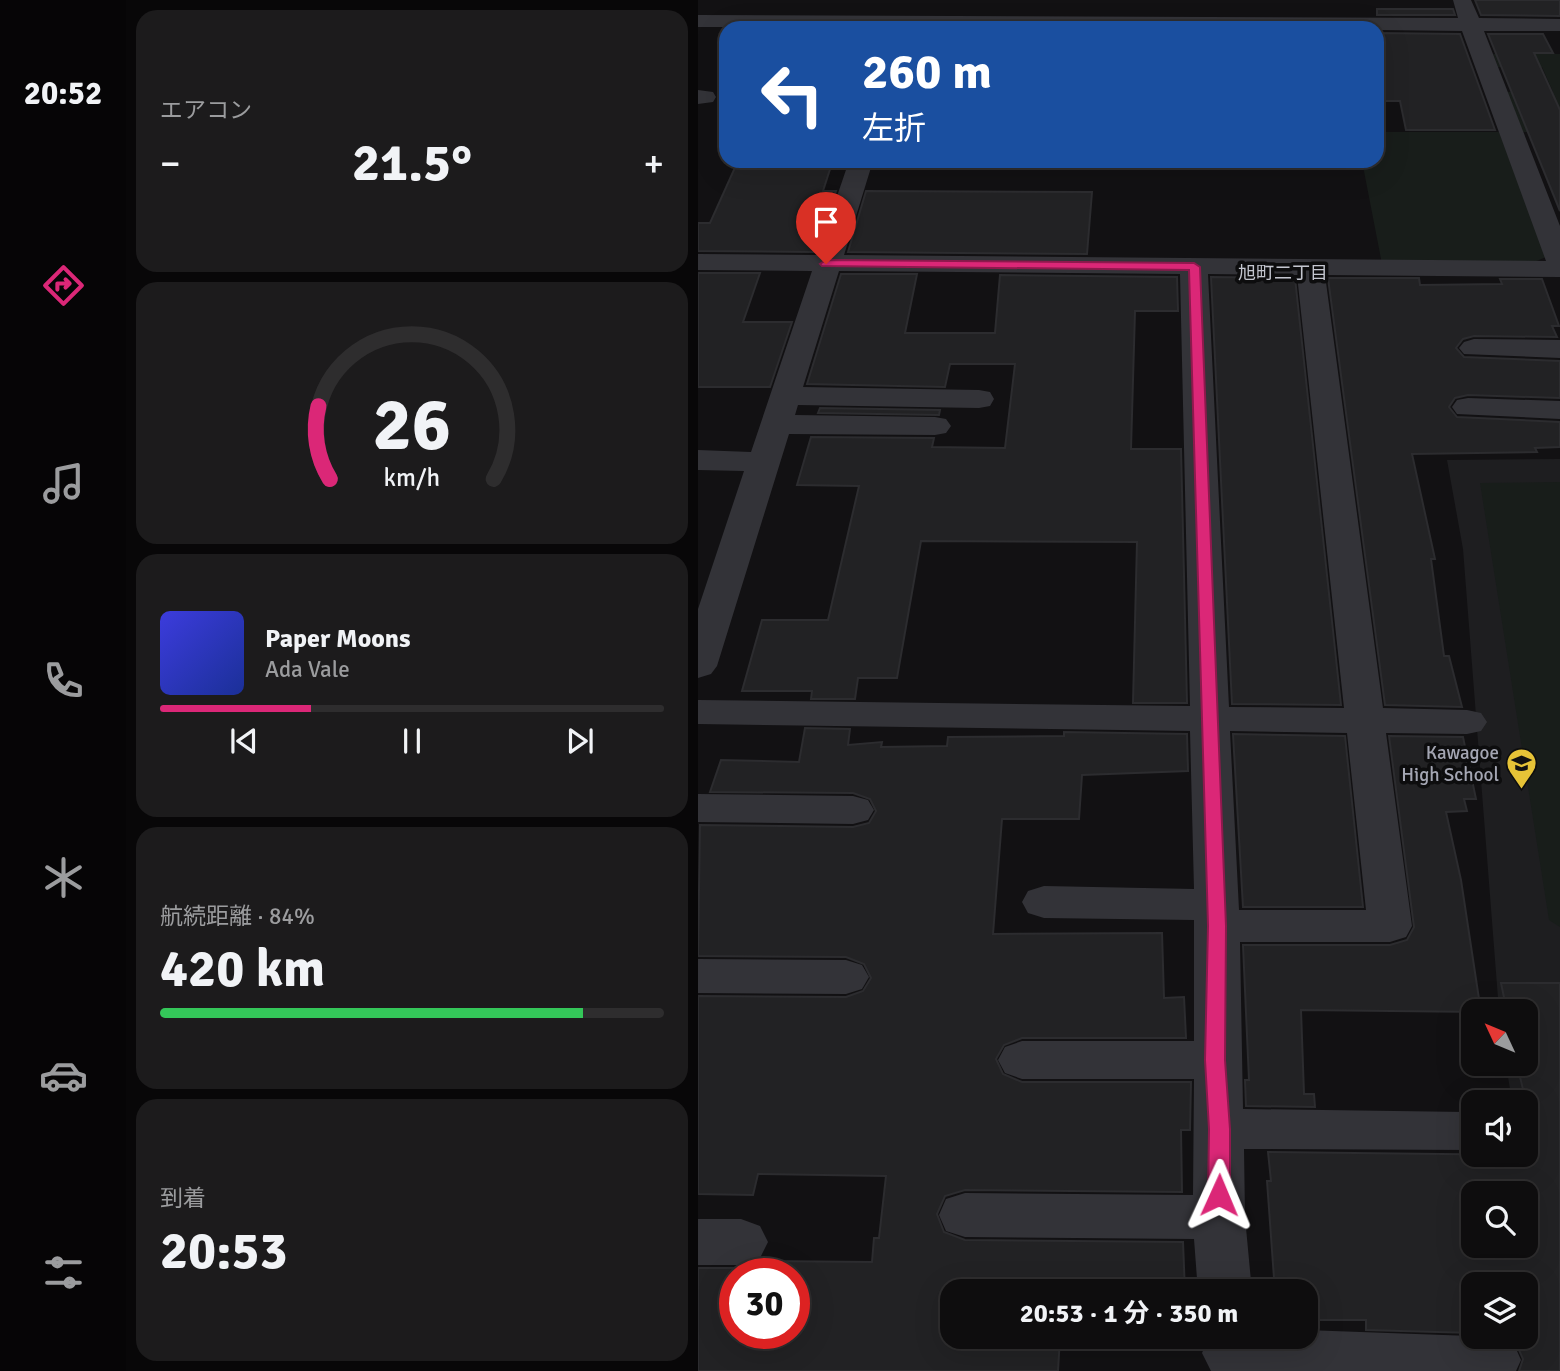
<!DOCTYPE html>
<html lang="ja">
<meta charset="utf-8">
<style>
:root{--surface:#0e0d0e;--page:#1c1b1c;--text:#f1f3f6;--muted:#9b9c9e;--line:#2e2d2e;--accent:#db2777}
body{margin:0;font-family:Signika,"Noto Sans JP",sans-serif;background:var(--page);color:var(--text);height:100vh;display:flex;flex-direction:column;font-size:26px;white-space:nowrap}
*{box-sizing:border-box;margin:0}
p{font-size:23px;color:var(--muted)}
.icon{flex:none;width:38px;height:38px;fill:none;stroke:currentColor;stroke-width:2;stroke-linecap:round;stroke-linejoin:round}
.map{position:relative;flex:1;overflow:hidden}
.details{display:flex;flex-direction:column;gap:10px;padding:10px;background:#080708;width:572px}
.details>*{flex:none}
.banner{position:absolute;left:21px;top:21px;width:665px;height:147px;border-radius:21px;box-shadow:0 7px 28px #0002,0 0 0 2px var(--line);background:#1a4fa0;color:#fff;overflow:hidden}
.needle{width:46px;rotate:314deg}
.fabs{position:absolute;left:763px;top:999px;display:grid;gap:14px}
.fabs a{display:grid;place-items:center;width:77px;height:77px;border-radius:14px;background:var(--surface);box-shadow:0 7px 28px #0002,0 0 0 2px var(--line);font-size:35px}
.speed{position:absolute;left:21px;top:1258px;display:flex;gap:14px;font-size:35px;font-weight:700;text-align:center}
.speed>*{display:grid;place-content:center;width:91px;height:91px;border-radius:50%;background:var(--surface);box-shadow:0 7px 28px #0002,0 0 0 2px var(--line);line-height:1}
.speed .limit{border:10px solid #d22;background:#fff;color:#111}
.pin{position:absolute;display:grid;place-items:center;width:60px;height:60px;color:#fff;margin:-72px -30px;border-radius:50% 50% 50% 0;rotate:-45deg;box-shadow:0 0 7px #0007}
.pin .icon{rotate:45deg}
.me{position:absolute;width:77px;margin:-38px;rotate:1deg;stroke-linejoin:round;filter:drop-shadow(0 0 5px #0008)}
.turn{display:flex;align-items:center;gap:24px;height:147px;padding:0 28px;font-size:32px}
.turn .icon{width:91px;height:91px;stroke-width:2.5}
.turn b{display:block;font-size:49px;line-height:60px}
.big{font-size:52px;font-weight:700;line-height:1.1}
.details .tile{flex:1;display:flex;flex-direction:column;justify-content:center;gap:10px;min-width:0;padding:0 24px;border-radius:21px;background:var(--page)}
.details .dial{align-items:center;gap:0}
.dial svg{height:182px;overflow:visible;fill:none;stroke:var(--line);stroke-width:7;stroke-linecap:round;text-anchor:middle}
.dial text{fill:var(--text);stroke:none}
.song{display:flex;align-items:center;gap:21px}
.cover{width:84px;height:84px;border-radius:10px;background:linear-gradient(135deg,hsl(240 70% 55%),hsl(230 70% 35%))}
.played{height:7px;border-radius:4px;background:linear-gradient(90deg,var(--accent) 30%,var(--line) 30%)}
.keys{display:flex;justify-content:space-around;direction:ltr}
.heat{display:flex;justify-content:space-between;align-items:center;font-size:38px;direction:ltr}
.charge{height:10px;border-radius:5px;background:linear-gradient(90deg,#34c759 84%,var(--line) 0)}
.trip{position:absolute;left:242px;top:1279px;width:378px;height:70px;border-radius:21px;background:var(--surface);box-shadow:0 7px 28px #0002,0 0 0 2px var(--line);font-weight:700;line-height:70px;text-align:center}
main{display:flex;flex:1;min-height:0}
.menu{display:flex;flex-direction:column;width:126px;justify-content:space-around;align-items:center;background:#060506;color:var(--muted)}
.menu .icon{width:49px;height:49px}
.menu .on{color:var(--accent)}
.menu b{font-size:32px;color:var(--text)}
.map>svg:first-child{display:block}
</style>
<main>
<nav class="menu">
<b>20:52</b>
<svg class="icon on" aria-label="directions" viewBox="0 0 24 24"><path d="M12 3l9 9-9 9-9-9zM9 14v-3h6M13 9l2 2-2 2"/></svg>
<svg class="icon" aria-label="music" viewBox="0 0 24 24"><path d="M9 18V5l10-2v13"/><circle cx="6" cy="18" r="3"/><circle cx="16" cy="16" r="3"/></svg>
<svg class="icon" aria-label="phone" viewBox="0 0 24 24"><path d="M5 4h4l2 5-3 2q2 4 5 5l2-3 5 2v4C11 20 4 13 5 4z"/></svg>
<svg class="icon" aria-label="climate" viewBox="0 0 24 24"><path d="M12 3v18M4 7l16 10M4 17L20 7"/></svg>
<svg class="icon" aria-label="car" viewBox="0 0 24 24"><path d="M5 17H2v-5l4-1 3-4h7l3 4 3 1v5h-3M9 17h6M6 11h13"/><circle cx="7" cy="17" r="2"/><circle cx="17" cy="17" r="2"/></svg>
<svg class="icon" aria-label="filters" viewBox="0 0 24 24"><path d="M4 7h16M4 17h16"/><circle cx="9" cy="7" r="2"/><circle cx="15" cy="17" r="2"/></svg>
</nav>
<section class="details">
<div class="tile"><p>エアコン</p>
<div class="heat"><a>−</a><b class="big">21.5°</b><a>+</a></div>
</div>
<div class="tile dial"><svg viewBox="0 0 100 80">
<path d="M14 69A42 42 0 1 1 86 69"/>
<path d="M14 69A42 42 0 0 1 9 37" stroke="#db2777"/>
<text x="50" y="56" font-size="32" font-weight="700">26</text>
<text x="50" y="72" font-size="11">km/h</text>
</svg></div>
<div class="tile">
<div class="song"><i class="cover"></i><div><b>Paper Moons</b><p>Ada Vale</p></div></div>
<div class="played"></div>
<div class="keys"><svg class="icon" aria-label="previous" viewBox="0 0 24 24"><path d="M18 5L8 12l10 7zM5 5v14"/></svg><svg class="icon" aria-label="pause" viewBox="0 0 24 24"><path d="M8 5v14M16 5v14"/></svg><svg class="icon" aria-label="next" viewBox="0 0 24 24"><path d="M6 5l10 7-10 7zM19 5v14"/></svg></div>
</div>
<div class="tile"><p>航続距離 · 84%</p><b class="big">420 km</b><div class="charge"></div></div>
<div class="tile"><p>到着</p><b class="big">20:53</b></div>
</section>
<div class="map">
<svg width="862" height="1371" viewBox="0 0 862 1371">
<rect width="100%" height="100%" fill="#121113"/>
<path fill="#1e1e20" d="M862 459V1121H828V1102H814L808 1064H828V1012L801 1011 765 549 749 460Z"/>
<g fill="#181d1a">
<path d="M795 54H862V132H825L809 92H855L844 67H800Z"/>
<path d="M679 132H801L848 257 834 263 684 264 664 161H679Z"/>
<path d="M862 482V927L851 920 782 483Z"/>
</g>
<g fill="#222224" stroke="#2c2c2f" stroke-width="2" fill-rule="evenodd">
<path d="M777 0H862V16L783 15Z"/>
<path d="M679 9H755L757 15H679Z"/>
<path d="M679 33 762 34 797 130H708L702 101H679Z"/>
<path d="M790 34H845L855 53H836L862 110V211Z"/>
<path d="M39 163H134L125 191H138L117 252 0 251V223H12Z"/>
<path d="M168 191 394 192 389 254 150 252Z"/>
<path d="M0 273H62L45 322H94L72 387H0Z"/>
<path d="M143 274H219L207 333H297L302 275 479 277 480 311H437L433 449H483L489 703H435L439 542 223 541 199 678H160L157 699H113L114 691H44L64 620H130L161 486 99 485 113 437 236 438 234 447 307 448 317 364H252L247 387 109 384Z"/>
<path d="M513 277 597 278 643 705 534 704Z"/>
<path d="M630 278H721L722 285 804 284 802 279H844L861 326H854L859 337 776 336 765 339 758 348 766 357 862 361V398L770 395 757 398 751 407 759 417 862 422V447L837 448 839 452 714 454 737 559H733L746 656H751L764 707 687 705Z"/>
<path d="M122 408 242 410 241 415 120 413Z"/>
<path d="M107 728 152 729 150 745 184 742 183 747 249 746 250 737 366 736V732L489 734 490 771 384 775 381 819H304L295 934 464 933 466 998 486 997 488 1038H324L306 1045 298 1059 305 1074 324 1082H493L492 1130H483L484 1192 267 1190 247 1196 239 1214 246 1232 267 1240 485 1242 487 1292H254V1337H362L360 1371H0V1268H43L62 1261 174 1262 176 1238H181L188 1176 60 1174 55 1195 0 1194V996L148 997 165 991 173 978 166 964 148 957 0 956 2 825 155 827 171 823 178 811 172 799 155 793 12 792 23 760 101 762ZM37 1274H96V1334H37Z"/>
<path d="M535 734 647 736 665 907H545Z"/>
<path d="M691 736 765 737 778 799H766L769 811 748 812 763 880 783 1012 603 1010 606 1094H616L617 1107 548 1106 547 1080H551L545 945H692L709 940 716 927Z"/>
<path d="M803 983H862V1371H821L825 1359 817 1341 809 1337H828V1284H775V1333L668 1330V1320H607V1292H577L569 1181H573L570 1152 828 1155V1102L819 1064H828V1012H809ZM775 1194H828V1246H775Z"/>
</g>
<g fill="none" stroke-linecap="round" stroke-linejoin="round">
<g fill="#333338" fill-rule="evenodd">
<path d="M755 0H773L781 18 862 19V31H786L862 226V277L627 275 685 708 769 710 783 713 789 722 783 731 769 734 688 733 714 926 708 937 692 942H542L545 1109 768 1112 775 1114V1150L546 1149 547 1217 554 1292H500L496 1239 267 1237 248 1231 241 1215 248 1199 267 1193 495 1195 496 1079H324L307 1073 300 1060 307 1047 324 1041H496V920L346 918 330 913 324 902 330 891 346 886 496 889 492 731 0 724V700L492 706 482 274 141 271 105 387 281 390 292 392 296 399 292 406 281 408 100 405 97 415 237 417 248 419 253 426 248 433 237 435 91 434 19 666 13 674 0 678V609L46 471 0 470V450L53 452 114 271 0 270V254L119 255 151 161H175L146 255 848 261 764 31 679 30V28L0 27V15L760 18ZM510 274 599 275 646 708 531 707ZM532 731 649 733 668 910H541Z"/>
<path d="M0 90 15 92 18 97 15 102 0 104Z"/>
<path d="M776 339 862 340V358L766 354 761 348 766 342Z"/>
<path d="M770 398 862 401V419L759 414 754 407 759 400Z"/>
<path d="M0 794 155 796 170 800 176 810 170 820 155 824 0 822Z"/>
<path d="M0 959 148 960 164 965 171 977 164 989 148 994 0 993Z"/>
<path d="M0 1219H43L62 1226 70 1242 62 1258 43 1265H0Z"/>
<path d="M607 1330 801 1337 815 1342 823 1360 818 1371H513L504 1353 511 1337H607Z"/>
</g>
</g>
<path fill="#db2777" stroke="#8e194d" stroke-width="2" d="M128 260 496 263 502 267 528 926 527 1060 532 1129V1195L528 1201 521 1203 513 1201 510 1195 511 1129 507 1060 510 926 491 270 124 266 122 264Z"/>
<defs>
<symbol id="school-pin" viewBox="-11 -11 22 30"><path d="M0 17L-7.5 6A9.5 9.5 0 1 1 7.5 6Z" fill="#e6c337" stroke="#0d0d0e"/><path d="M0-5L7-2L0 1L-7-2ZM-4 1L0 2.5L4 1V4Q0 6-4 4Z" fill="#111"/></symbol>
</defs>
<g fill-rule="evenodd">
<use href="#school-pin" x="806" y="746" width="35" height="47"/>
</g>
<g text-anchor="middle" stroke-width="7" stroke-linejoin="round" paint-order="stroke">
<g font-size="18" fill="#c4c6cf" stroke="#0d0d0e">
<text x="585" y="279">旭町二丁目</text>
</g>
<g font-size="19" fill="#a4a6b3" stroke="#0d0d0e" text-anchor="end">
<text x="801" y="759">Kawagoe<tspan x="801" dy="22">High School</tspan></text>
</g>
</g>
</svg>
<div class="fabs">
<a><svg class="needle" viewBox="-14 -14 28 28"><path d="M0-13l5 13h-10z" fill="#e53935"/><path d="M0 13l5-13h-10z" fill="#9b9c9e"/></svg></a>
<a><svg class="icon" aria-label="sound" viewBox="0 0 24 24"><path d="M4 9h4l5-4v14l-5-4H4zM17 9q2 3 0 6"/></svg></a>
<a><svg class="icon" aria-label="search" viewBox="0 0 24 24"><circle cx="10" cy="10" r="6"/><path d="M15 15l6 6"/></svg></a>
<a><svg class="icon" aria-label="layers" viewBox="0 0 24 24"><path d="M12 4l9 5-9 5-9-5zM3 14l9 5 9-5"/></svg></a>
</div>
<div class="speed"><div class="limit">30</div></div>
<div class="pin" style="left:128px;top:264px;background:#d93025"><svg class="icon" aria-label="arrive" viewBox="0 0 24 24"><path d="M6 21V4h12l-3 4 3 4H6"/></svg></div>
<svg class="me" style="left:521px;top:1195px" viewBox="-20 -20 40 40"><path d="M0-17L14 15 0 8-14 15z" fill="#db2777" stroke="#fff" stroke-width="4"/></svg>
<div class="trip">20:53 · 1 分 · 350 m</div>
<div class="banner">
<div class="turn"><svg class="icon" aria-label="left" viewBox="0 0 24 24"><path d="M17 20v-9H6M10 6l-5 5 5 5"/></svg><div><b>260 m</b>左折</div></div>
</div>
</div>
</main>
